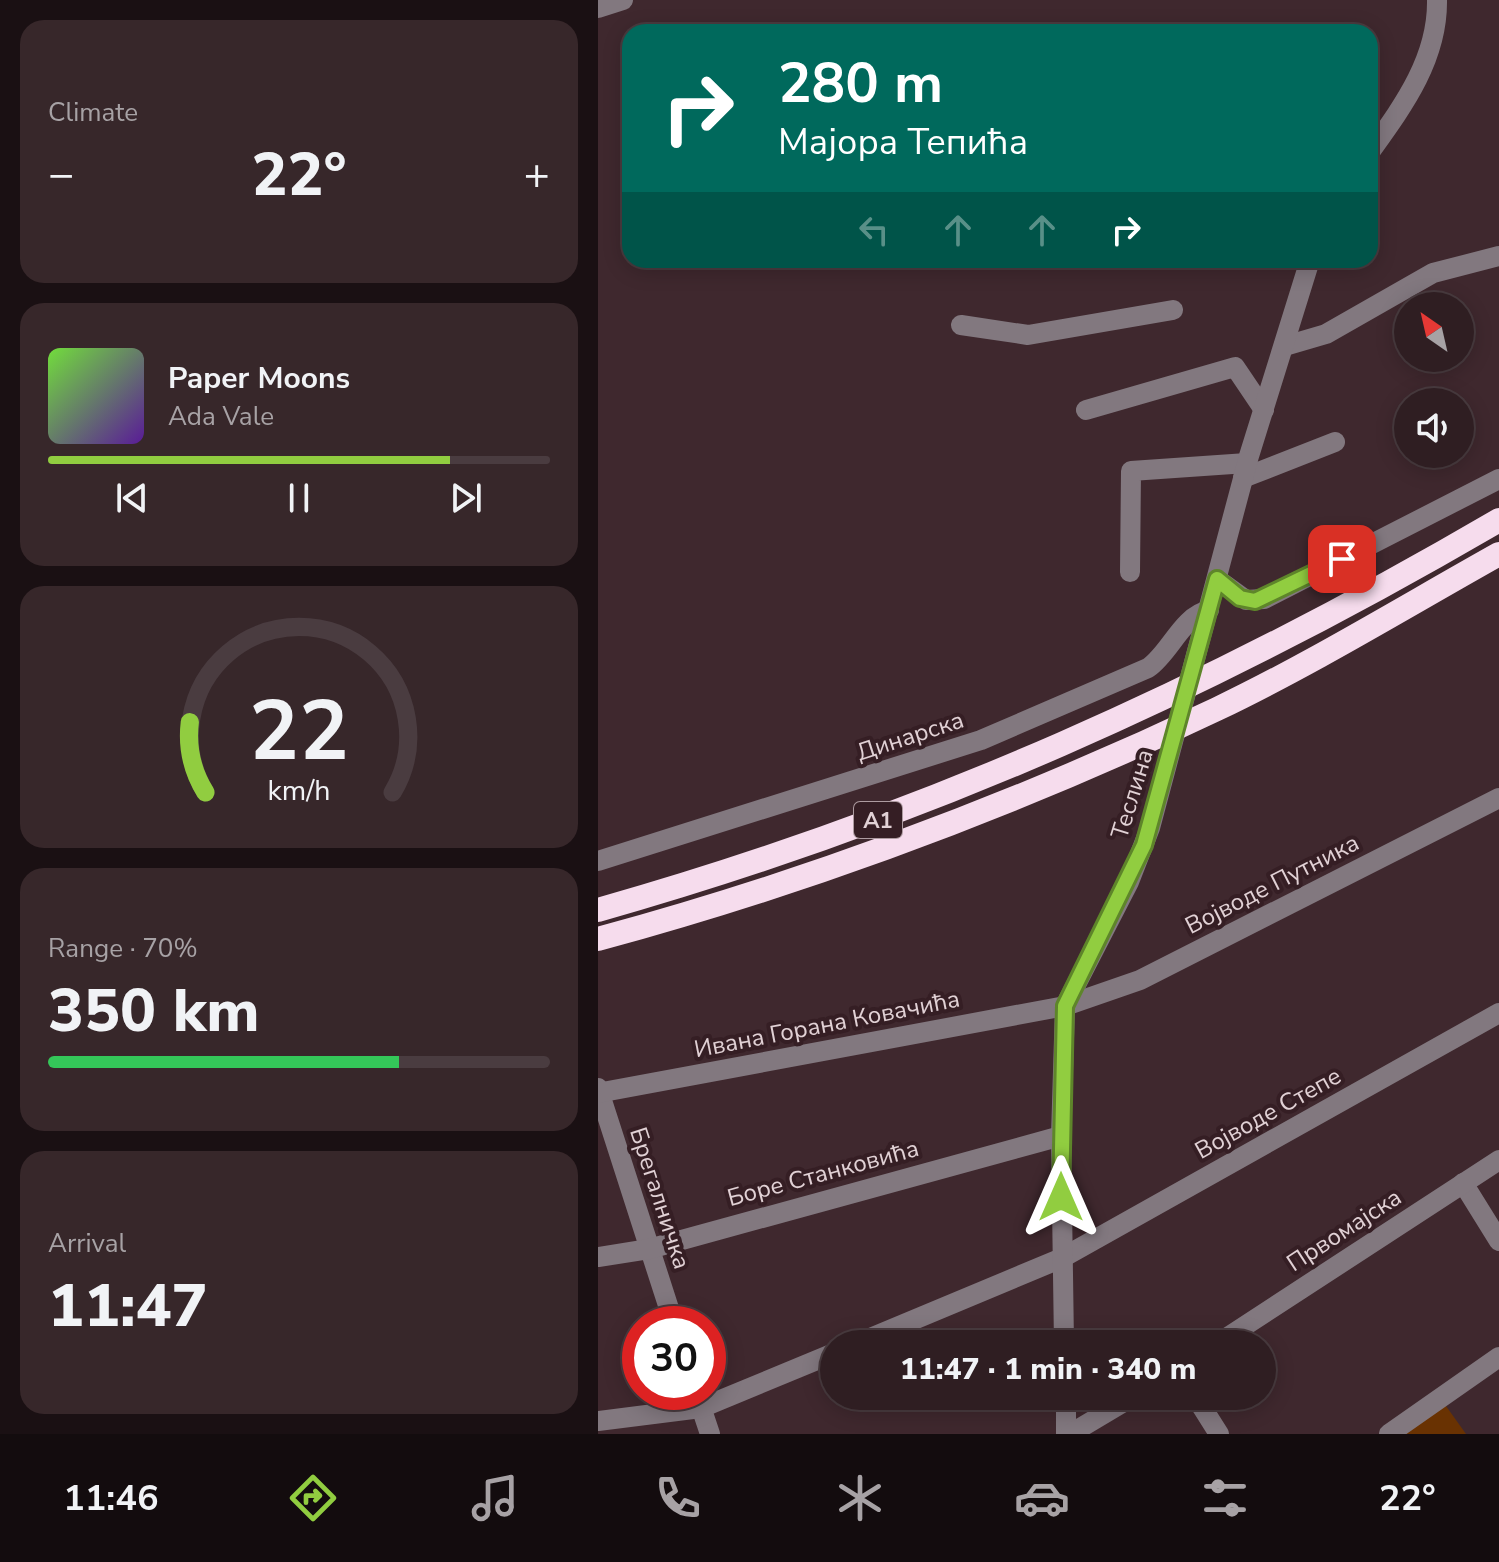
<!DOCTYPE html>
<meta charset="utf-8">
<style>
:root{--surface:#2f1e22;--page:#37272a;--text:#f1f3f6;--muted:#a7a2a5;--line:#4a3c40;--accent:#91cd40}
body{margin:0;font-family:"Nunito Sans",sans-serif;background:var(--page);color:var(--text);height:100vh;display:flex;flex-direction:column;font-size:30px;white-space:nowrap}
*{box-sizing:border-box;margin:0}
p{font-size:26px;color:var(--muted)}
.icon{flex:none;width:44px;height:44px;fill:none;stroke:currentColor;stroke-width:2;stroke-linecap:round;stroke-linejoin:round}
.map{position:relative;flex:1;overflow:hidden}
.side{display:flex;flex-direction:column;gap:20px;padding:20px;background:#1a1013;width:598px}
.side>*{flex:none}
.hud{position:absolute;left:24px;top:24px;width:756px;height:244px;border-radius:24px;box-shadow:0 4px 20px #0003,0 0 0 2px var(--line);background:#00695c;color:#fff;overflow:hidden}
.needle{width:52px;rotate:326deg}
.buttons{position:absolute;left:796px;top:292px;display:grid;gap:16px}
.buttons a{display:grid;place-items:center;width:80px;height:80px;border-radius:50%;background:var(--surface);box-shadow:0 4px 20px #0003,0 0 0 2px var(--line);font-size:40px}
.speed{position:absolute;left:24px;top:1306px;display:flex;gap:16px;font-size:40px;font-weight:700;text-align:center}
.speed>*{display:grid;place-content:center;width:104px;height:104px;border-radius:50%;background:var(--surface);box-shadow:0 4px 20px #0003,0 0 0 2px var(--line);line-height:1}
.speed .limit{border:12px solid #d22;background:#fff;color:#111}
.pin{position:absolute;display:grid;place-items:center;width:68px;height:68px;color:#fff;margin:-34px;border-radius:16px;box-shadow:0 4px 12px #0006}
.me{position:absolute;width:88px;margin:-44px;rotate:0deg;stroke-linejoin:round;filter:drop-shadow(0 0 6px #0008)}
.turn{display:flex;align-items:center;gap:28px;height:168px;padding:0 24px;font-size:36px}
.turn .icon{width:104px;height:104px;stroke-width:2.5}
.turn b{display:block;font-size:56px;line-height:68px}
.lanes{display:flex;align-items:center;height:76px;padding:0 24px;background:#0003;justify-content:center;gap:40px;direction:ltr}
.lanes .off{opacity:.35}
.big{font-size:60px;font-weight:800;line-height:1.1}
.side .widget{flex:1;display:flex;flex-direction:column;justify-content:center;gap:12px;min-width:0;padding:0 28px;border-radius:24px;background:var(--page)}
.side .dial{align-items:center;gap:0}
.dial svg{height:208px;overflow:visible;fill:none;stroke:var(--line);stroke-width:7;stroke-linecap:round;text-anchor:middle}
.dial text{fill:var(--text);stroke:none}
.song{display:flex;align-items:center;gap:24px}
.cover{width:96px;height:96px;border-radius:12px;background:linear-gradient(135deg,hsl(100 70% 55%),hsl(270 70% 35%))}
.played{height:8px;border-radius:4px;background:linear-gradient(90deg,var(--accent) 80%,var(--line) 80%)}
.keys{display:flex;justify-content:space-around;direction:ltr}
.heat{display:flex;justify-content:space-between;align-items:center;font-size:44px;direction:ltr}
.charge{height:12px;border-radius:6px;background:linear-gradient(90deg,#34c759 70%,var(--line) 0)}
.trip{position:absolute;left:222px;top:1330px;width:456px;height:80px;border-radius:40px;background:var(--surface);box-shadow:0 4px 20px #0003,0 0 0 2px var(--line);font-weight:800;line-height:80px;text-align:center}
.dock{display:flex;height:128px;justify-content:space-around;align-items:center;background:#130c0e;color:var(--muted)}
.dock .icon{width:56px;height:56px}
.dock .active{color:var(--accent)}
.dock b{font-size:36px;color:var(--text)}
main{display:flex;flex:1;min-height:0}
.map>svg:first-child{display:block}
</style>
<main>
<section class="side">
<div class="widget"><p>Climate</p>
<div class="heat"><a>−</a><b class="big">22°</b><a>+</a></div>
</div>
<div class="widget">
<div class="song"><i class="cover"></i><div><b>Paper Moons</b><p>Ada Vale</p></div></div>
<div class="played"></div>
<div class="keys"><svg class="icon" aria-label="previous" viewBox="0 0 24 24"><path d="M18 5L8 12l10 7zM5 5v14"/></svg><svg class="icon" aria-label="pause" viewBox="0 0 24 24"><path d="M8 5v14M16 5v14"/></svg><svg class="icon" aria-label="next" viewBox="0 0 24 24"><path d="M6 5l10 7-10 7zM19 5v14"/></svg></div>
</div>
<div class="widget dial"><svg viewBox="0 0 100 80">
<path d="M14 69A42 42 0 1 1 86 69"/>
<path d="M14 69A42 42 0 0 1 8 42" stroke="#91cd40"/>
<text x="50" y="56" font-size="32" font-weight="700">22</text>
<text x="50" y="72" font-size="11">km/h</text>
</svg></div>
<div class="widget"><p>Range · 70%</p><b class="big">350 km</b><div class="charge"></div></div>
<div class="widget"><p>Arrival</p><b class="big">11:47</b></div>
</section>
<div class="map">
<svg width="901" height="1434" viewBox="0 0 901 1434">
<rect width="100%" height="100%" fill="#3f282e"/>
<path fill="#693202" d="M843 1399 868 1434H795Z"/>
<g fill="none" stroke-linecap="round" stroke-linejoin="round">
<g stroke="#82787f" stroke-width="20">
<path d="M0 8 25 0"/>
<path d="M772 152C805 106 840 59 839 0"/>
<path d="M363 325 430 335 575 310"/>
<path d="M687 346 728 334 835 273 901 256"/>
<path d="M488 410 637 367 666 410"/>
<path d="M645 478 737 442"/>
<path d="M532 572 533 471 649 463"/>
<path d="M619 579 648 600 666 599 901 479"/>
<path d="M0 861 383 740 550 668C572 653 584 616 611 610"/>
<path d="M0 1088 76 1324"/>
<path d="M0 1093 467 1006 542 980 901 798"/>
<path d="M865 1183 901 1241"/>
<path d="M0 1257 51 1249 463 1136"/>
<path d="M258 1344 464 1258 901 1013"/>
<path d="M466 1344 463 1136 467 1006 531 882 552 828 651 456 712 260"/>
<path d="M619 1344 901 1160"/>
<path d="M98 1392 112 1434"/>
<path d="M468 1396V1434"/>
<path d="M597 1396 621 1434"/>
<path d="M0 1421 103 1408 236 1353"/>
<path d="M472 1434 536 1396"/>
<path d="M791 1434 901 1357"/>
</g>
<g stroke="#f6dced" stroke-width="24">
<path d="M0 910C325 818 610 690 901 520"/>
<path d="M0 939C214 881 419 804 619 709 715 663 808 606 901 554"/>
</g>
</g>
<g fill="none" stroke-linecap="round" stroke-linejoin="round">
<defs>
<path id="route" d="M463 1197 467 1006 546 845 619 579 642 598 657 601 744 559"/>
</defs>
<use href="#route" stroke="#5e852a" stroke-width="20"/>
<use href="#route" stroke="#91cd40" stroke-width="14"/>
</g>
<g text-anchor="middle" stroke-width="8" stroke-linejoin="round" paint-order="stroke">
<rect fill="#351e24" stroke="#ad9ba0" stroke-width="2" x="256" y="802" width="48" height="36" rx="6"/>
<g font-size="22" font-weight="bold" fill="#e1d1d5">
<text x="280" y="828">A1</text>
</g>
<g font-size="24" fill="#e1d1d5" stroke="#351e24">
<text transform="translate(312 736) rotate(-18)" y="8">Динарска</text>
<text transform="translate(534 794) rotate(-73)" y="8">Теслина</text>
<text transform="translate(674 884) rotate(-27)" y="8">Војводе Путника</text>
<text transform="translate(229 1024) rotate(-11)" y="8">Ивана Горана Ковачића</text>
<text transform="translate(670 1113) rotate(-29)" y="8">Војводе Степе</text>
<text transform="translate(225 1173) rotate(-15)" y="8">Боре Станковића</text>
<text transform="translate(62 1198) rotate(72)" y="8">Брегалничка</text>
<text transform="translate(746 1230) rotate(-33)" y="8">Првомајска</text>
</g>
</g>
</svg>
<div class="buttons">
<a><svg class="needle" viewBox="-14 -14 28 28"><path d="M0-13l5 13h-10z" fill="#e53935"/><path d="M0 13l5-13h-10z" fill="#a7a2a5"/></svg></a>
<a><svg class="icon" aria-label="sound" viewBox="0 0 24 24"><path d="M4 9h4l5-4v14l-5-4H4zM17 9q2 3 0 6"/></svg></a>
</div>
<div class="speed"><div class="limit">30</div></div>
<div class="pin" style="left:744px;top:559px;background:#d93025"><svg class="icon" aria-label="arrive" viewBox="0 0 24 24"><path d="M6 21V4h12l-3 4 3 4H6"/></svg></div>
<svg class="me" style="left:463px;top:1197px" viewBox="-20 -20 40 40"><path d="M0-17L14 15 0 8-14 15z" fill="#91cd40" stroke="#fff" stroke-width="4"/></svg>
<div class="trip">11:47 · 1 min · 340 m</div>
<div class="hud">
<div class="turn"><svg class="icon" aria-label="right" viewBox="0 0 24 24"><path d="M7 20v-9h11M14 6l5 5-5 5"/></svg><div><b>280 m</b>Мајора Тепића</div></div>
<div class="lanes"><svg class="icon off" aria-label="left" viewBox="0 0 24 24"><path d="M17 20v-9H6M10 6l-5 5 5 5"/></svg><svg class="icon off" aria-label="ahead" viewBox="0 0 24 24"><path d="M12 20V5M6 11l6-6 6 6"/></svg><svg class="icon off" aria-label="ahead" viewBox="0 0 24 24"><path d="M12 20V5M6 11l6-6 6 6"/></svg><svg class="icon" aria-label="right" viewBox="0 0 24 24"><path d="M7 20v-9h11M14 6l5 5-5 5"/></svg></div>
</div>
</div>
</main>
<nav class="dock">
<b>11:46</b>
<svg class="icon active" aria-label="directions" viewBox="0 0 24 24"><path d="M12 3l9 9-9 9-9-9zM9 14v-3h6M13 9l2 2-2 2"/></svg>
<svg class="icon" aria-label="music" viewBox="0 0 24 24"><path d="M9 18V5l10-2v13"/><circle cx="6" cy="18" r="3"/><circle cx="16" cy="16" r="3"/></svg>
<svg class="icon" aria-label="phone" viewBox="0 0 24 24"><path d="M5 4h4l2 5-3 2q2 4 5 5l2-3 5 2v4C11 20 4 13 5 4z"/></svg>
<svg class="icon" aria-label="climate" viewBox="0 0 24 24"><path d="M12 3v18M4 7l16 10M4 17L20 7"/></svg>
<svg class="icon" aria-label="car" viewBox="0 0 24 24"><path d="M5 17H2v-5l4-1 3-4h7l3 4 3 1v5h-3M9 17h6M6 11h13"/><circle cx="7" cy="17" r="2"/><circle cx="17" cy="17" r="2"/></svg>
<svg class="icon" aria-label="filters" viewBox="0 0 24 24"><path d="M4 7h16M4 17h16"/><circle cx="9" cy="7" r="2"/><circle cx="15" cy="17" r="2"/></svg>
<b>22°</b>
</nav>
